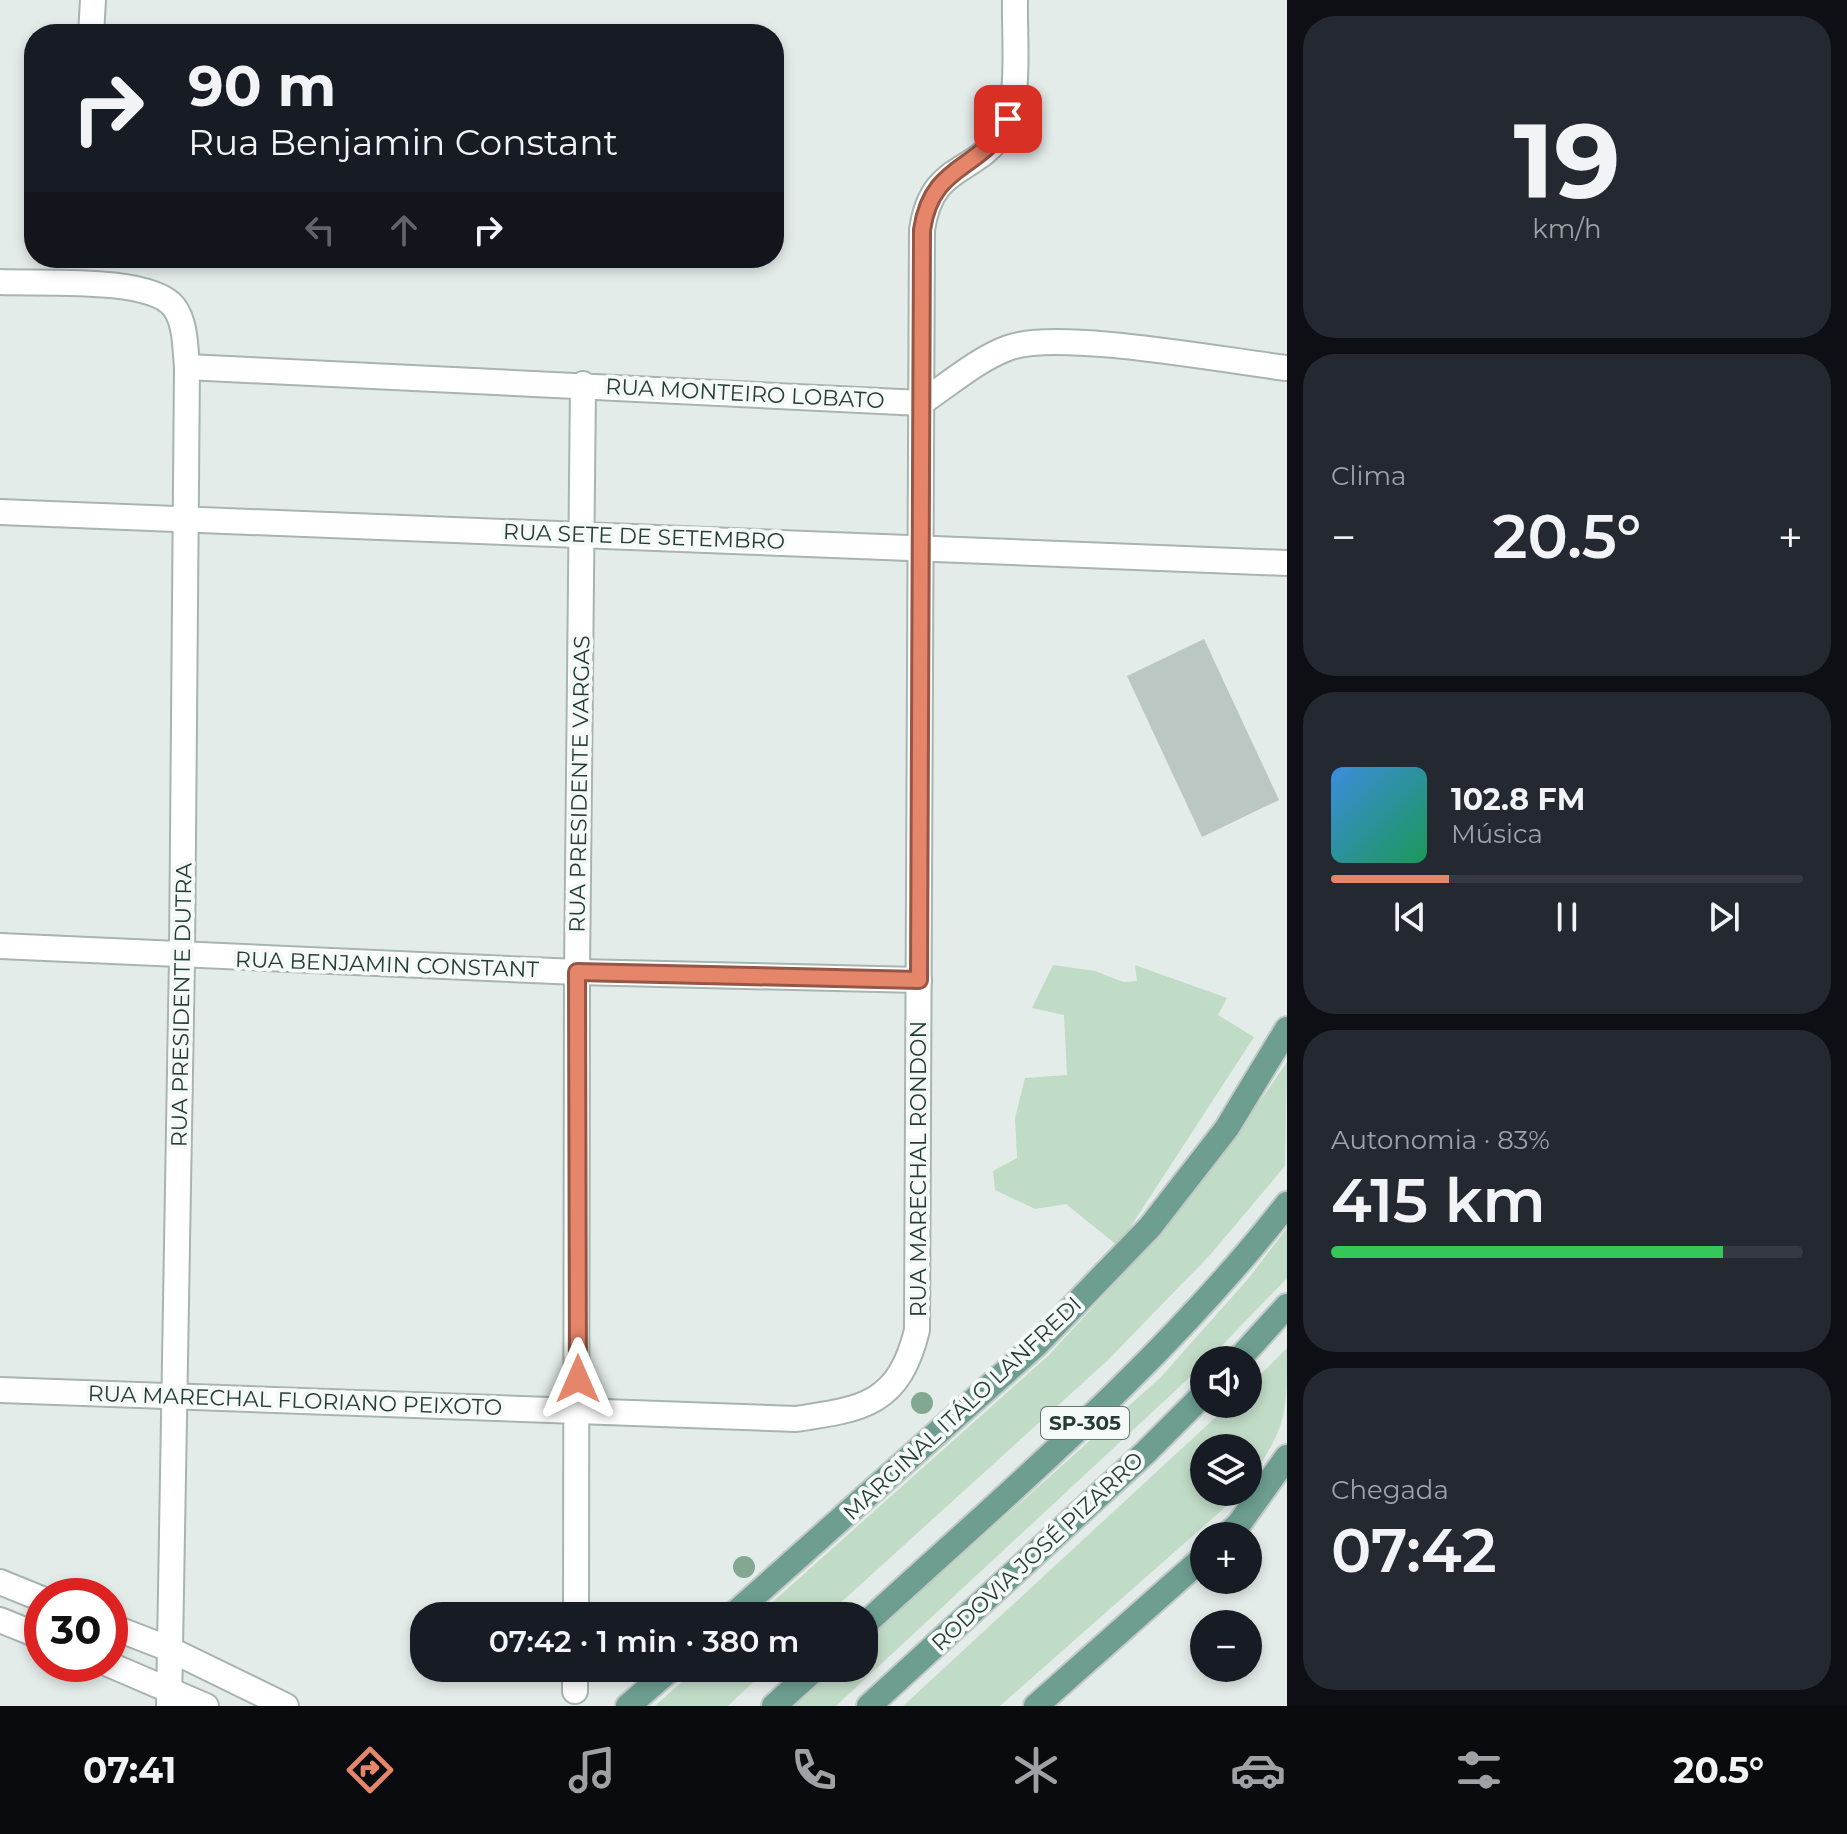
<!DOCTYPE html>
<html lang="pt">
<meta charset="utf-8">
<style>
:root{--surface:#171b24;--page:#242831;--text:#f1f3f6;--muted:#9ea1a6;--line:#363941;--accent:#e5856a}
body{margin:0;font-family:Montserrat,sans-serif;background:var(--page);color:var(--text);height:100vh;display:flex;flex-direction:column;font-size:30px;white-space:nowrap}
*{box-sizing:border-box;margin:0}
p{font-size:26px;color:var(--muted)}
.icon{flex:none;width:44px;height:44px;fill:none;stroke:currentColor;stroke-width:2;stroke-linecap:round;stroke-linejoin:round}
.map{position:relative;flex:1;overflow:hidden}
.drawer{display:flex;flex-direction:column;gap:16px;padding:16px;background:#0d0f14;width:560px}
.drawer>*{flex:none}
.hud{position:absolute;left:24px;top:24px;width:760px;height:244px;border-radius:32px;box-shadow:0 4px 12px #0003;background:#171b24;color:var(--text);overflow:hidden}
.fabs{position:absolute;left:1190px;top:1346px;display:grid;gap:16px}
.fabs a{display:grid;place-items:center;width:72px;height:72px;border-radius:50%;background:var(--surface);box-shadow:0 4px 12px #0003;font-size:40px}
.speed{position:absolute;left:24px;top:1578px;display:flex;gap:16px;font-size:40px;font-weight:700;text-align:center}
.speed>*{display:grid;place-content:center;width:104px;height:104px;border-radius:50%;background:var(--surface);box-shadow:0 4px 12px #0003;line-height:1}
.speed .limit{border:12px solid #d22;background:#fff;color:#111}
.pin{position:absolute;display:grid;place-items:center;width:68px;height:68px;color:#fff;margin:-34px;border-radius:16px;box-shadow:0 4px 12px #0006}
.me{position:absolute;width:88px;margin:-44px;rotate:0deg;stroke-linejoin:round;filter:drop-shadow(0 0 6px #0008)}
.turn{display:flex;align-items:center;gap:28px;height:168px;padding:0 32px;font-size:36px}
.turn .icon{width:104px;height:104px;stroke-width:2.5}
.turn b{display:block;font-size:56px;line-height:68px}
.lanes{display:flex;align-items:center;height:76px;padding:0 32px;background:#0003;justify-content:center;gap:40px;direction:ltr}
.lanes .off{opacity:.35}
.big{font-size:60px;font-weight:600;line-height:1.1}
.drawer .card{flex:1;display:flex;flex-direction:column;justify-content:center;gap:12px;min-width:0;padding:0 28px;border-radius:32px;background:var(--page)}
.drawer .dial{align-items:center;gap:0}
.dial b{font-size:104px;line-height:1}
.song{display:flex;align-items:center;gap:24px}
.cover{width:96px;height:96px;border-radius:12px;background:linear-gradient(135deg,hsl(210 70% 55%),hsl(150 70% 35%))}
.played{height:8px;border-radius:4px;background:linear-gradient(90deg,var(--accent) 25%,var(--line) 25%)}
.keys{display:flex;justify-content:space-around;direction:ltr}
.heat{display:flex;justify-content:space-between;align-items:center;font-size:44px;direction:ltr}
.charge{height:12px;border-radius:6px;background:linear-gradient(90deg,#34c759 83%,var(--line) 0)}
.trip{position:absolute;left:410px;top:1602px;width:468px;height:80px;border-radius:32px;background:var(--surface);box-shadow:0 4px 12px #0003;font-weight:600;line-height:80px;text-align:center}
.dock{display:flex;height:128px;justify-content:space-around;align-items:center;background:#090b0e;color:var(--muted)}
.dock .icon{width:56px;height:56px}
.dock .selected{color:var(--accent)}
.dock b{font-size:36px;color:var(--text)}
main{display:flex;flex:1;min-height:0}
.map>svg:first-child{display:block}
</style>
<main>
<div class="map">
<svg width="1287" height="1706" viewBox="0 0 1287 1706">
<rect width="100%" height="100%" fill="#e4ece9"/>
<g fill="#c0dbc6">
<path d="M1053 965 1095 971 1123 982 1137 981 1135 965 1227 998 1218 1015 1254 1037 1118 1246 1066 1204 1035 1209 995 1190 993 1171 1017 1158 1015 1118 1025 1078 1067 1075 1064 1015 1032 1008Z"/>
<path d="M1287 1062 1285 1166 1210 1255 1108 1360 826 1616H757L1049 1355 1158 1236 1238 1133Z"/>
<path d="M1287 1228V1278L1208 1360H1204V1364L836 1706H793L836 1668H864V1642L1160 1378 1248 1279Z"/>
<path d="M1287 1348C1287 1416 1287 1427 1248 1481V1448H1204V1492H1238L1222 1510 1000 1706H903L1230 1404H1248V1387Z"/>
<path d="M697 1668H768L728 1706H655Z"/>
</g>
<path fill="#bac7c2" d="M1204 639 1279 800 1202 837 1127 676Z"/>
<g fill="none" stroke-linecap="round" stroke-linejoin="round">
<defs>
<g id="minor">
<path d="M91 34 93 0"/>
<path d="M0 282C39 284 150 276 174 307 186 323 185 348 187 367L182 956 169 1706"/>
<path d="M187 367 921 403C948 385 978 359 1008 348 1059 329 1226 361 1287 368"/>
<path d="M0 512 1287 563"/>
<path d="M0 946 577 972 919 980"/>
<path d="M0 1390 796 1419C864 1409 899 1404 917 1330L922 230C932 160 978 176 1004 129 1021 97 1014 36 1015 0"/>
<path d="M0 1582 42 1599"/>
<path d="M576 1616 577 972 583 384"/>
<path d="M0 1620 42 1637"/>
<path d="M110 1626 167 1648 286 1706"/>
<path d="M108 1664 206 1706"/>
<path d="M575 1691V1668"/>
</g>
<g id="major">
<path d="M1238 1360 1287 1306"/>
<path d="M1226 1536 1239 1524 1287 1457"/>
<path d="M732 1616 1037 1344 1150 1227 1227 1128 1287 1029"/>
<path d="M864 1625C1011 1490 1164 1362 1287 1204"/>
<path d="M628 1706 672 1668"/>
<path d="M774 1706 816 1668"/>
<path d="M869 1706 1146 1452 1204 1394"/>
<path d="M1036 1706 1204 1557"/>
</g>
</defs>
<use href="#minor" stroke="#a7b4b0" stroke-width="28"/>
<use href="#major" stroke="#c2c9c7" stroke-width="28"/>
<use href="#minor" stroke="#fff" stroke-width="24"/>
<use href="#major" stroke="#6d9e90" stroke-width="24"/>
</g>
<g fill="#83a891">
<circle cx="922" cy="1403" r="11"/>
<circle cx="744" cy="1567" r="11"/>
</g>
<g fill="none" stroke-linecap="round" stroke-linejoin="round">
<defs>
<path id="route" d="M578 1379 577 972 919 980 922 230C932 161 982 172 1008 119"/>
</defs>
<use href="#route" stroke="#955645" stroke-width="20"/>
<use href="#route" stroke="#e5856a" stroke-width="14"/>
</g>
<g text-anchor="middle" stroke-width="8" stroke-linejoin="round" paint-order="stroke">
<rect fill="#f5f9f7" stroke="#637570" stroke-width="2" x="1041" y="1407" width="88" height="32" rx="6"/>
<g font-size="20" font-weight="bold" fill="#253d36">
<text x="1085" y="1430">SP-305</text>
</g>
<g font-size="22" fill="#253d36" stroke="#f5f9f7">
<text transform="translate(745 393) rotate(3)" y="8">RUA MONTEIRO LOBATO</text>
<text transform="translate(644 536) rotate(2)" y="8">RUA SETE DE SETEMBRO</text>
<text transform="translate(579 784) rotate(-89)" y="8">RUA PRESIDENTE VARGAS</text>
<text transform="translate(387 964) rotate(2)" y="8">RUA BENJAMIN CONSTANT</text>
<text transform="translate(181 1005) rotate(-89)" y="8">RUA PRESIDENTE DUTRA</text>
<text transform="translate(918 1169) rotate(-90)" y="8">RUA MARECHAL RONDON</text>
<text transform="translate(295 1400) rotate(2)" y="8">RUA MARECHAL FLORIANO PEIXOTO</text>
<text transform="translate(962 1408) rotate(-43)" y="8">MARGINAL ITÁLO LANFREDI</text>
<text transform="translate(1037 1551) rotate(-43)" y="8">RODOVIA JOSÉ PIZARRO</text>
</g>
</g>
</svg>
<div class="fabs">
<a><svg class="icon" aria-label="sound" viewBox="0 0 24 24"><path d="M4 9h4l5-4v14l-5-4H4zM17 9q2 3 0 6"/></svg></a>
<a><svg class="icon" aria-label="layers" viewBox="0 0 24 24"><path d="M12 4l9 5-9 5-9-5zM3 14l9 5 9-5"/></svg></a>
<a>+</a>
<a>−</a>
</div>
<div class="speed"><div class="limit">30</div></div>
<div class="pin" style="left:1008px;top:119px;background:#d93025"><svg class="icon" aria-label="arrive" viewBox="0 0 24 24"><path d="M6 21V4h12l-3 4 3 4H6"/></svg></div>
<svg class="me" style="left:578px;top:1379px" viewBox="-20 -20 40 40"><path d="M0-17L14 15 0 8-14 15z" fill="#e5856a" stroke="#fff" stroke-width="4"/></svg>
<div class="trip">07:42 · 1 min · 380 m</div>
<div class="hud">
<div class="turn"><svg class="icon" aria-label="right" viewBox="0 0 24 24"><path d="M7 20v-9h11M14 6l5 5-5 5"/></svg><div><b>90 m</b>Rua Benjamin Constant</div></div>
<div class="lanes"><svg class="icon off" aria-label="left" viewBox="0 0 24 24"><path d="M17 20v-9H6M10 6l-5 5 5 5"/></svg><svg class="icon off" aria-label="ahead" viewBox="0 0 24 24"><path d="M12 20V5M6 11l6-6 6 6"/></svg><svg class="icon" aria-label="right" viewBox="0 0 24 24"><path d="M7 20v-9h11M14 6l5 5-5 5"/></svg></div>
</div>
</div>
<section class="drawer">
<div class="card dial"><b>19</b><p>km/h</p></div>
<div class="card"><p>Clima</p>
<div class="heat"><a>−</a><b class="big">20.5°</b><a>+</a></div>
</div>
<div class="card">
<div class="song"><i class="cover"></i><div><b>102.8 FM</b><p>Música</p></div></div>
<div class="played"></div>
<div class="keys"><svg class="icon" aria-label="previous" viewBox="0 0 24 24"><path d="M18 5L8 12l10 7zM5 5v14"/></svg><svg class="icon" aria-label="pause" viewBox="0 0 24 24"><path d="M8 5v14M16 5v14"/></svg><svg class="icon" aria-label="next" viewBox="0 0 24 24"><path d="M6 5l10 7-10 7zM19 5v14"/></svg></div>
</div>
<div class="card"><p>Autonomia · 83%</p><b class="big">415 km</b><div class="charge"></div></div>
<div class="card"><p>Chegada</p><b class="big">07:42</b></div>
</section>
</main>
<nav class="dock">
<b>07:41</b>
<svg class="icon selected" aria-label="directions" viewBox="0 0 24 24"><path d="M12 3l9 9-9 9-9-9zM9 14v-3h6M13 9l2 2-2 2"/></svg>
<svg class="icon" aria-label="music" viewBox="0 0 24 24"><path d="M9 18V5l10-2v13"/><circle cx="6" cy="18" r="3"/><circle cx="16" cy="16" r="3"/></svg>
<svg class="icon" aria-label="phone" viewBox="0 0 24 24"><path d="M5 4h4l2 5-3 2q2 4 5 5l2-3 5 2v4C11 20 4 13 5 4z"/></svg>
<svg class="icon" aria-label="climate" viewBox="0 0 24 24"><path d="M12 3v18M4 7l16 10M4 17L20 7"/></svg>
<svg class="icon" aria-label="car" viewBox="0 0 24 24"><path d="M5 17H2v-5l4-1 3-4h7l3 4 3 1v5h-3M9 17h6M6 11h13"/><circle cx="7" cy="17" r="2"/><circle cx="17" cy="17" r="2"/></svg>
<svg class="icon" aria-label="filters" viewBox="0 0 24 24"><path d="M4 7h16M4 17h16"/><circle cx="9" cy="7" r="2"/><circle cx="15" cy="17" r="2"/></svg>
<b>20.5°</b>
</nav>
